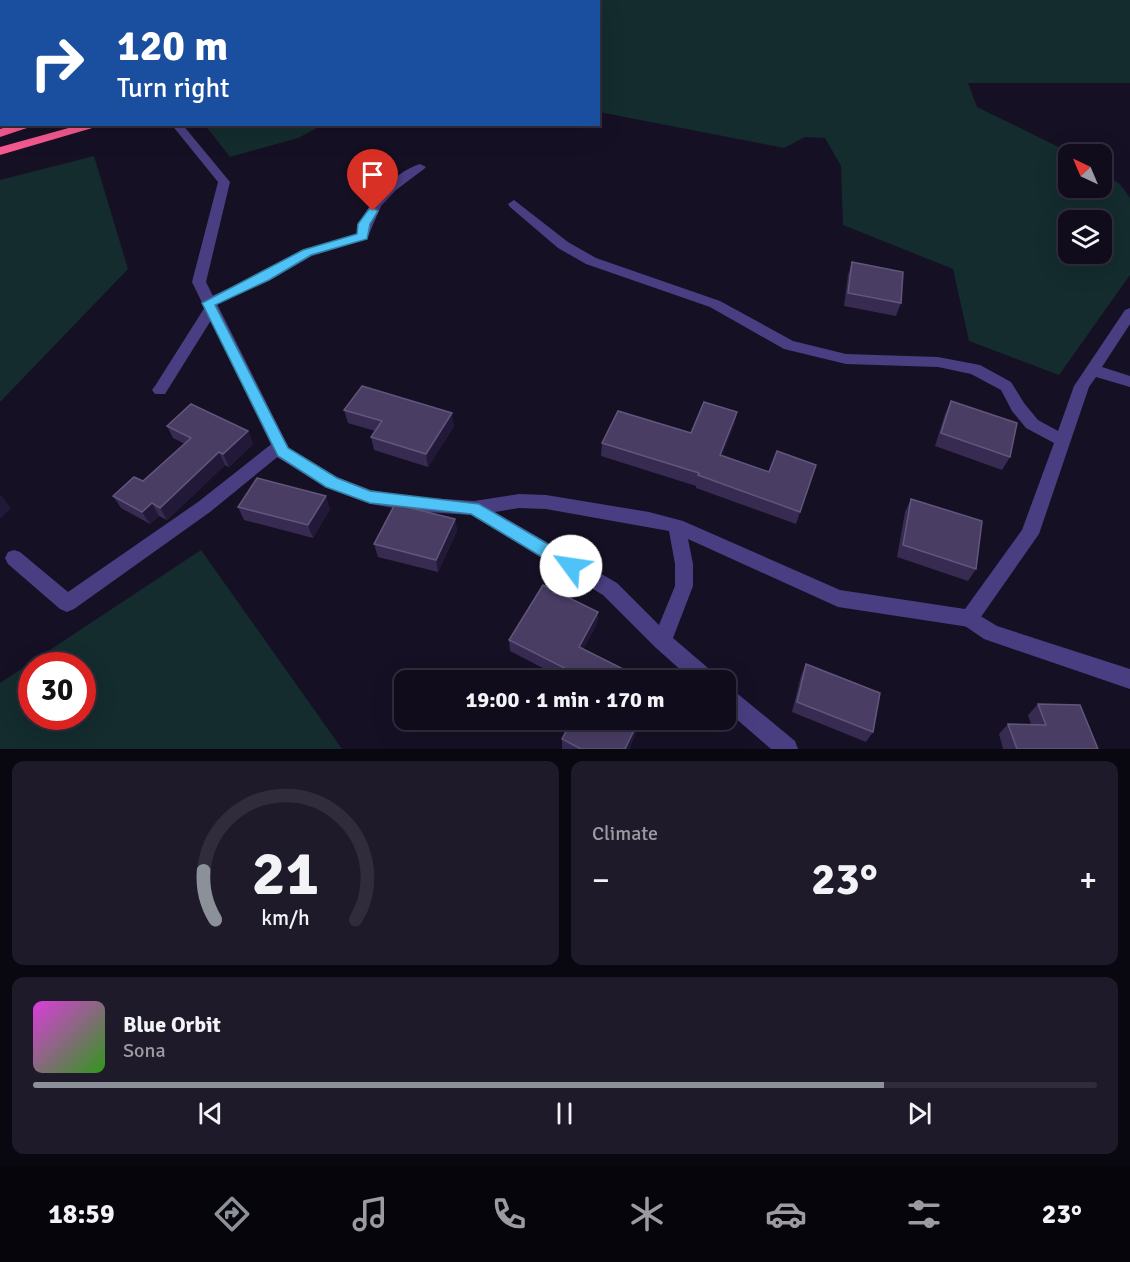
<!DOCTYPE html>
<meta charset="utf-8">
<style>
:root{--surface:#100c1c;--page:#1e1a29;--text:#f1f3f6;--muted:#9c9ba3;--line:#302c3b;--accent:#8c9099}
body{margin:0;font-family:Signika,sans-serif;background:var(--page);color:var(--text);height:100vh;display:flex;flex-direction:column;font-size:22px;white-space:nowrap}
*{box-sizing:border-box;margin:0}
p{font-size:20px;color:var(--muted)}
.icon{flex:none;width:33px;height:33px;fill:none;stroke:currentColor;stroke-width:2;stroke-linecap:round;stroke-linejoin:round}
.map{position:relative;height:749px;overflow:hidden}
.side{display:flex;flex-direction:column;gap:12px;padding:12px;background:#09070f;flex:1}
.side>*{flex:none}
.banner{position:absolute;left:0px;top:0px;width:600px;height:126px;box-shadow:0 6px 24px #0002,0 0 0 2px var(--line);background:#1a4fa0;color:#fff;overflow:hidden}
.needle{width:39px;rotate:316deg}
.tools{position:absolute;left:1058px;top:144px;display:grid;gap:12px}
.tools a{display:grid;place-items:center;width:54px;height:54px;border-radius:12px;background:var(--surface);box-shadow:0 6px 24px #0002,0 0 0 2px var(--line);font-size:30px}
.speed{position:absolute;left:18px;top:652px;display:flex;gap:12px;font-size:30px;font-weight:700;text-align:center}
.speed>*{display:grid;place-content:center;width:78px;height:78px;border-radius:50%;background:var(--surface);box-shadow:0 6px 24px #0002,0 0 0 2px var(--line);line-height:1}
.speed .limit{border:9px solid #d22;background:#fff;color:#111}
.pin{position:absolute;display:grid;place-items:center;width:51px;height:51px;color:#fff;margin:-62px -26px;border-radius:50% 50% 50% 0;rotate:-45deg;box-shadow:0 0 6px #0007}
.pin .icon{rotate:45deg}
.me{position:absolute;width:66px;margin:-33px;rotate:301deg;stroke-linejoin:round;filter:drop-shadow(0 0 4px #0008)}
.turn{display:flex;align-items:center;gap:21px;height:126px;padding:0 18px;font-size:27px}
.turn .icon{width:78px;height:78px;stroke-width:2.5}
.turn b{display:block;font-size:42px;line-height:51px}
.big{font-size:45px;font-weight:700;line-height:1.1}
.side .widget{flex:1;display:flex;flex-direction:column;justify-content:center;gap:9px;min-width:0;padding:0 21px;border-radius:12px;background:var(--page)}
.side .dial{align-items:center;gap:0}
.dial svg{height:156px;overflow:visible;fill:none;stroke:var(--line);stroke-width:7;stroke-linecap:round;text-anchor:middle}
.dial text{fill:var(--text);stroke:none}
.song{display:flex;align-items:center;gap:18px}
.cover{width:72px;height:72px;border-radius:9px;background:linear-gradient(135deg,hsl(300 70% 55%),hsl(110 70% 35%))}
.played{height:6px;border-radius:3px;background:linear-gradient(90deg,var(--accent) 80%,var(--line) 80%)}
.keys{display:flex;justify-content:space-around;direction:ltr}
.heat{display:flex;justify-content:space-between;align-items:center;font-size:33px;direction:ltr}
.side .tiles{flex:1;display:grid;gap:12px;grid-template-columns:1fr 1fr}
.widget:last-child{grid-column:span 2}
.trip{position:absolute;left:394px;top:670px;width:342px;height:60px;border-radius:12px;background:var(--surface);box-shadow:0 6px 24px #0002,0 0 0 2px var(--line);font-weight:700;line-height:60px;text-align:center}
.menu{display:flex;height:96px;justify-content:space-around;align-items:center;background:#06050b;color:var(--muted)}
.menu .icon{width:42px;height:42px}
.menu .current{color:var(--accent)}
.menu b{font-size:27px;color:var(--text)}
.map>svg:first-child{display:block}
</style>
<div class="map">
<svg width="1130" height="749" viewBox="0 0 1130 749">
<rect width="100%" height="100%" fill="#161025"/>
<g fill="#142c2e" fill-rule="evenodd">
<path d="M508 0H1130V83H968L977 107 1073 154H1068V188H1101V172L1120 184 1130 198V275L1059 375 969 341 953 269 843 225 841 166 825 138 805 137 784 148 599 112 598 2 504 1ZM1068 220H1101V254H1068Z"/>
<path d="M205 125H323L298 138 230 157Z"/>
<path d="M94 156 128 269 0 402V180Z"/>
<path d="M201 550 342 749H0V683ZM32 666H82V717H32Z"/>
</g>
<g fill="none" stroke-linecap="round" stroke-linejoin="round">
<g fill="#493e81" fill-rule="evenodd">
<path d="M317 0H329L316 2Z"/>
<rect x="0" y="31" width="2" height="6"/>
<rect x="0" y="50" width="2" height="6"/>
<path d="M420 164 426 167 424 169 396 190 381 206 367 239 312 256 270 280 215 305 218 309 165 394H155L152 390 155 386 205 307 201 303 203 300 260 274 302 250 357 234C363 207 393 172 420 164Z"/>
<path d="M280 440 286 442 288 446 286 450 210 512 74 609 67 612 60 609 8 564 5 558 8 552 14 550 20 552 68 592 198 502 274 442Z"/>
<path d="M969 609 997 626 1130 669V689L984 639 962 624 959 618 962 612Z"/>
</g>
<g fill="#493e81" fill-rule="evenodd">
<path d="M106 0H114L105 2Z"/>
<rect x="0" y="95" width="2" height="6"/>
<path d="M171 124H182L230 182 206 282 289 448 337 477 371 490 413 497 474 501 519 494 546 495 649 512 683 521 840 590 965 609 1022 530 1054 443 1026 428 1012 411 1001 390 971 374 938 367 846 364 784 349 710 307 586 264 558 248 510 207 508 204 514 200 568 242 596 258 720 301 793 341 846 354 938 357 980 365 1011 382 1024 403 1038 420 1058 431 1074 386 1125 310 1130 308V324L1102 367 1130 376V387L1096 377 1089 387 1039 534 976 624 969 627 838 607 688 539 693 564V586L673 638 715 674 718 681H693L655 647 603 595 471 515 413 511 370 504 325 487 277 457 192 282 218 182ZM519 508 546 509 669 531 675 564V586L659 625 617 583 495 512Z"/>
<path d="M726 687 733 690 795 741 798 749H771L726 710Z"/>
</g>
<g fill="#f55990" fill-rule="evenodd">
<path d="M421 0H434L420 2Z"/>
<path d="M464 0H477L463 2Z"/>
<path d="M17 124H39L0 137V129Z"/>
<path d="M83 124H106L0 155V147Z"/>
</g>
</g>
<g fill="#372b52">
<path d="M852 262 901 303 896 316 844 306 848 275Z"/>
<path d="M951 401 1010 457 1002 470 935 446 945 414Z"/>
<path d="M344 410 454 426 428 467 374 450 371 437 375 431 348 423Z"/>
<path d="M737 412 734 425 722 455 769 472 816 465 796 524 696 488V486L601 456 602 443 691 433Z"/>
<path d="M167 426 248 431 253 444 229 467 225 465 167 520 159 516 150 524 121 508 113 496 143 481 185 444 173 438Z"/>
<path d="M911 499 976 569 968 581 897 557 905 512Z"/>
<path d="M238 507 330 509 313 538 244 520Z"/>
<path d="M455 519 457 531 438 572 378 557 374 544Z"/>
<path d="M598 612 597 624 583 649 647 681H568L510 651 509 640Z"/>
<path d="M806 664 873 732 866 742 792 712 801 676Z"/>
<path d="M1038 704 1098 749H1003L999 734 1008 724H1031L1028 715Z"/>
<path d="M572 720H642L629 749H562V739Z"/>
</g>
<g fill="#221838">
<path d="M737 412 734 425 717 468 720 455Z"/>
<path d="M452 413 454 426 428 467 426 454Z"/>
<path d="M248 431 253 444 229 467 223 454Z"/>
<path d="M219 452 225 465 167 520 160 508Z"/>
<path d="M1 495 11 508 0 519V496Z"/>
<path d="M326 496 330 509 313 538 308 525Z"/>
<path d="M152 503 159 516 150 524 142 512Z"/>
<path d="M455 519 457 531 438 572 436 560Z"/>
<path d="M598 612 597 624 578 658 579 647Z"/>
<path d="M639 720H642L629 749H625Z"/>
</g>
<g fill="#493d64" stroke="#61567c" stroke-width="1.5">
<path d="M852 262 903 272 901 303 848 293Z"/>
<path d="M362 386 452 413 426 454 371 437 382 421 344 410Z"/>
<path d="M951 401 1017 423 1010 457 941 433Z"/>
<path d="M704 402 737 412 720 455 769 472 777 451 816 465 800 512 698 475 699 473 602 443 618 411 691 433Z"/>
<path d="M191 404 248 431 223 454 219 452 160 508 152 503 142 512 113 496 134 477 143 481 191 438 167 426Z"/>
<path d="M257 478 326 496 308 525 238 507Z"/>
<path d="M911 499 982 521 976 569 903 545Z"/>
<path d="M395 504 455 519 436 560 374 544Z"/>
<path d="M543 585 598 612 579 647 647 681H590L509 640Z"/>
<path d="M806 664 880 693 873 732 797 702Z"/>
<path d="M1038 704 1080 705 1098 749H1017L1008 724 1046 725Z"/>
<path d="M572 720H639L625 749H581L562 739Z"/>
</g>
<path fill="#4fc3f7" stroke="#337fa1" stroke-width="1.5" d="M373 208 378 211 370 224 367 239 311 255 269 280 215 305 288 448 337 478 370 491 479 504 577 561 580 566 577 571 571 574 565 571 471 514 370 503 326 487 278 456 202 303 303 250 357 234 358 224 369 209Z"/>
</svg>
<div class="tools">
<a><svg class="needle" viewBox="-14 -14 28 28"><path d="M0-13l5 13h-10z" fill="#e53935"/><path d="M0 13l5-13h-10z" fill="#9c9ba3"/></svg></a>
<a><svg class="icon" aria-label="layers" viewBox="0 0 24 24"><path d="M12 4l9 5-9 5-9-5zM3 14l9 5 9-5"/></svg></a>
</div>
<div class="speed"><div class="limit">30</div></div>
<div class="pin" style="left:373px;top:211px;background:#d93025"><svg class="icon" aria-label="arrive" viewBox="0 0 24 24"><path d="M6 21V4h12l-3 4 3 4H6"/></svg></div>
<svg class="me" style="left:571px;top:566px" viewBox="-20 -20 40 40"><circle r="19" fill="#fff"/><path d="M0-13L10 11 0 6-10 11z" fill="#4fc3f7"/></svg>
<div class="trip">19:00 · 1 min · 170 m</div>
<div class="banner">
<div class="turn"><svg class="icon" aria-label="right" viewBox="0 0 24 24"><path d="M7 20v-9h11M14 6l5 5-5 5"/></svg><div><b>120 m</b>Turn right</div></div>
</div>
</div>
<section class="side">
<div class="tiles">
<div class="widget dial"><svg viewBox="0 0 100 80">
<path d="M14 69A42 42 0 1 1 86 69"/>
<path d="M14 69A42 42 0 0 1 8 44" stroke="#8c9099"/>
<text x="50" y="56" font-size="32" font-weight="700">21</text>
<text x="50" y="72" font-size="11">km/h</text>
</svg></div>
<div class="widget"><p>Climate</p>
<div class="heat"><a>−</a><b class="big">23°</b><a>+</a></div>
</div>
<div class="widget">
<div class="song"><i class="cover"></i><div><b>Blue Orbit</b><p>Sona</p></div></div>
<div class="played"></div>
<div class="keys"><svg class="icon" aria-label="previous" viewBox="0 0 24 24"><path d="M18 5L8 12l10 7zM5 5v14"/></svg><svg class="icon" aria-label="pause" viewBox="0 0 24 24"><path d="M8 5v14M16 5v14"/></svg><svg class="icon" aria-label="next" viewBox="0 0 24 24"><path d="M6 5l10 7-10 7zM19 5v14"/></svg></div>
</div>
</div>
</section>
<nav class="menu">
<b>18:59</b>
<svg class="icon current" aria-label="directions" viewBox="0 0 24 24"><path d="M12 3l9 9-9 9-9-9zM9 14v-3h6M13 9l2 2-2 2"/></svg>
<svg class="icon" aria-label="music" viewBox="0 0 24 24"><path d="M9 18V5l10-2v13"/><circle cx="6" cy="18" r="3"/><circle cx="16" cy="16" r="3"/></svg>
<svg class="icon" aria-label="phone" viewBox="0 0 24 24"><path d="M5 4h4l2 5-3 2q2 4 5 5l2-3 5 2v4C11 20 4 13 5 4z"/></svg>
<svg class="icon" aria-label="climate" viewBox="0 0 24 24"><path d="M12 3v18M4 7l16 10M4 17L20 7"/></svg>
<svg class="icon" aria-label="car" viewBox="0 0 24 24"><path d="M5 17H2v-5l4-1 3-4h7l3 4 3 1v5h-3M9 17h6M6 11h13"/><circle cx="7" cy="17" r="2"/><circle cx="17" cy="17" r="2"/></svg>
<svg class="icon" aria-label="filters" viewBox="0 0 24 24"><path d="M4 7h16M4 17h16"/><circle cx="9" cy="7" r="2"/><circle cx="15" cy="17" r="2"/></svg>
<b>23°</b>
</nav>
